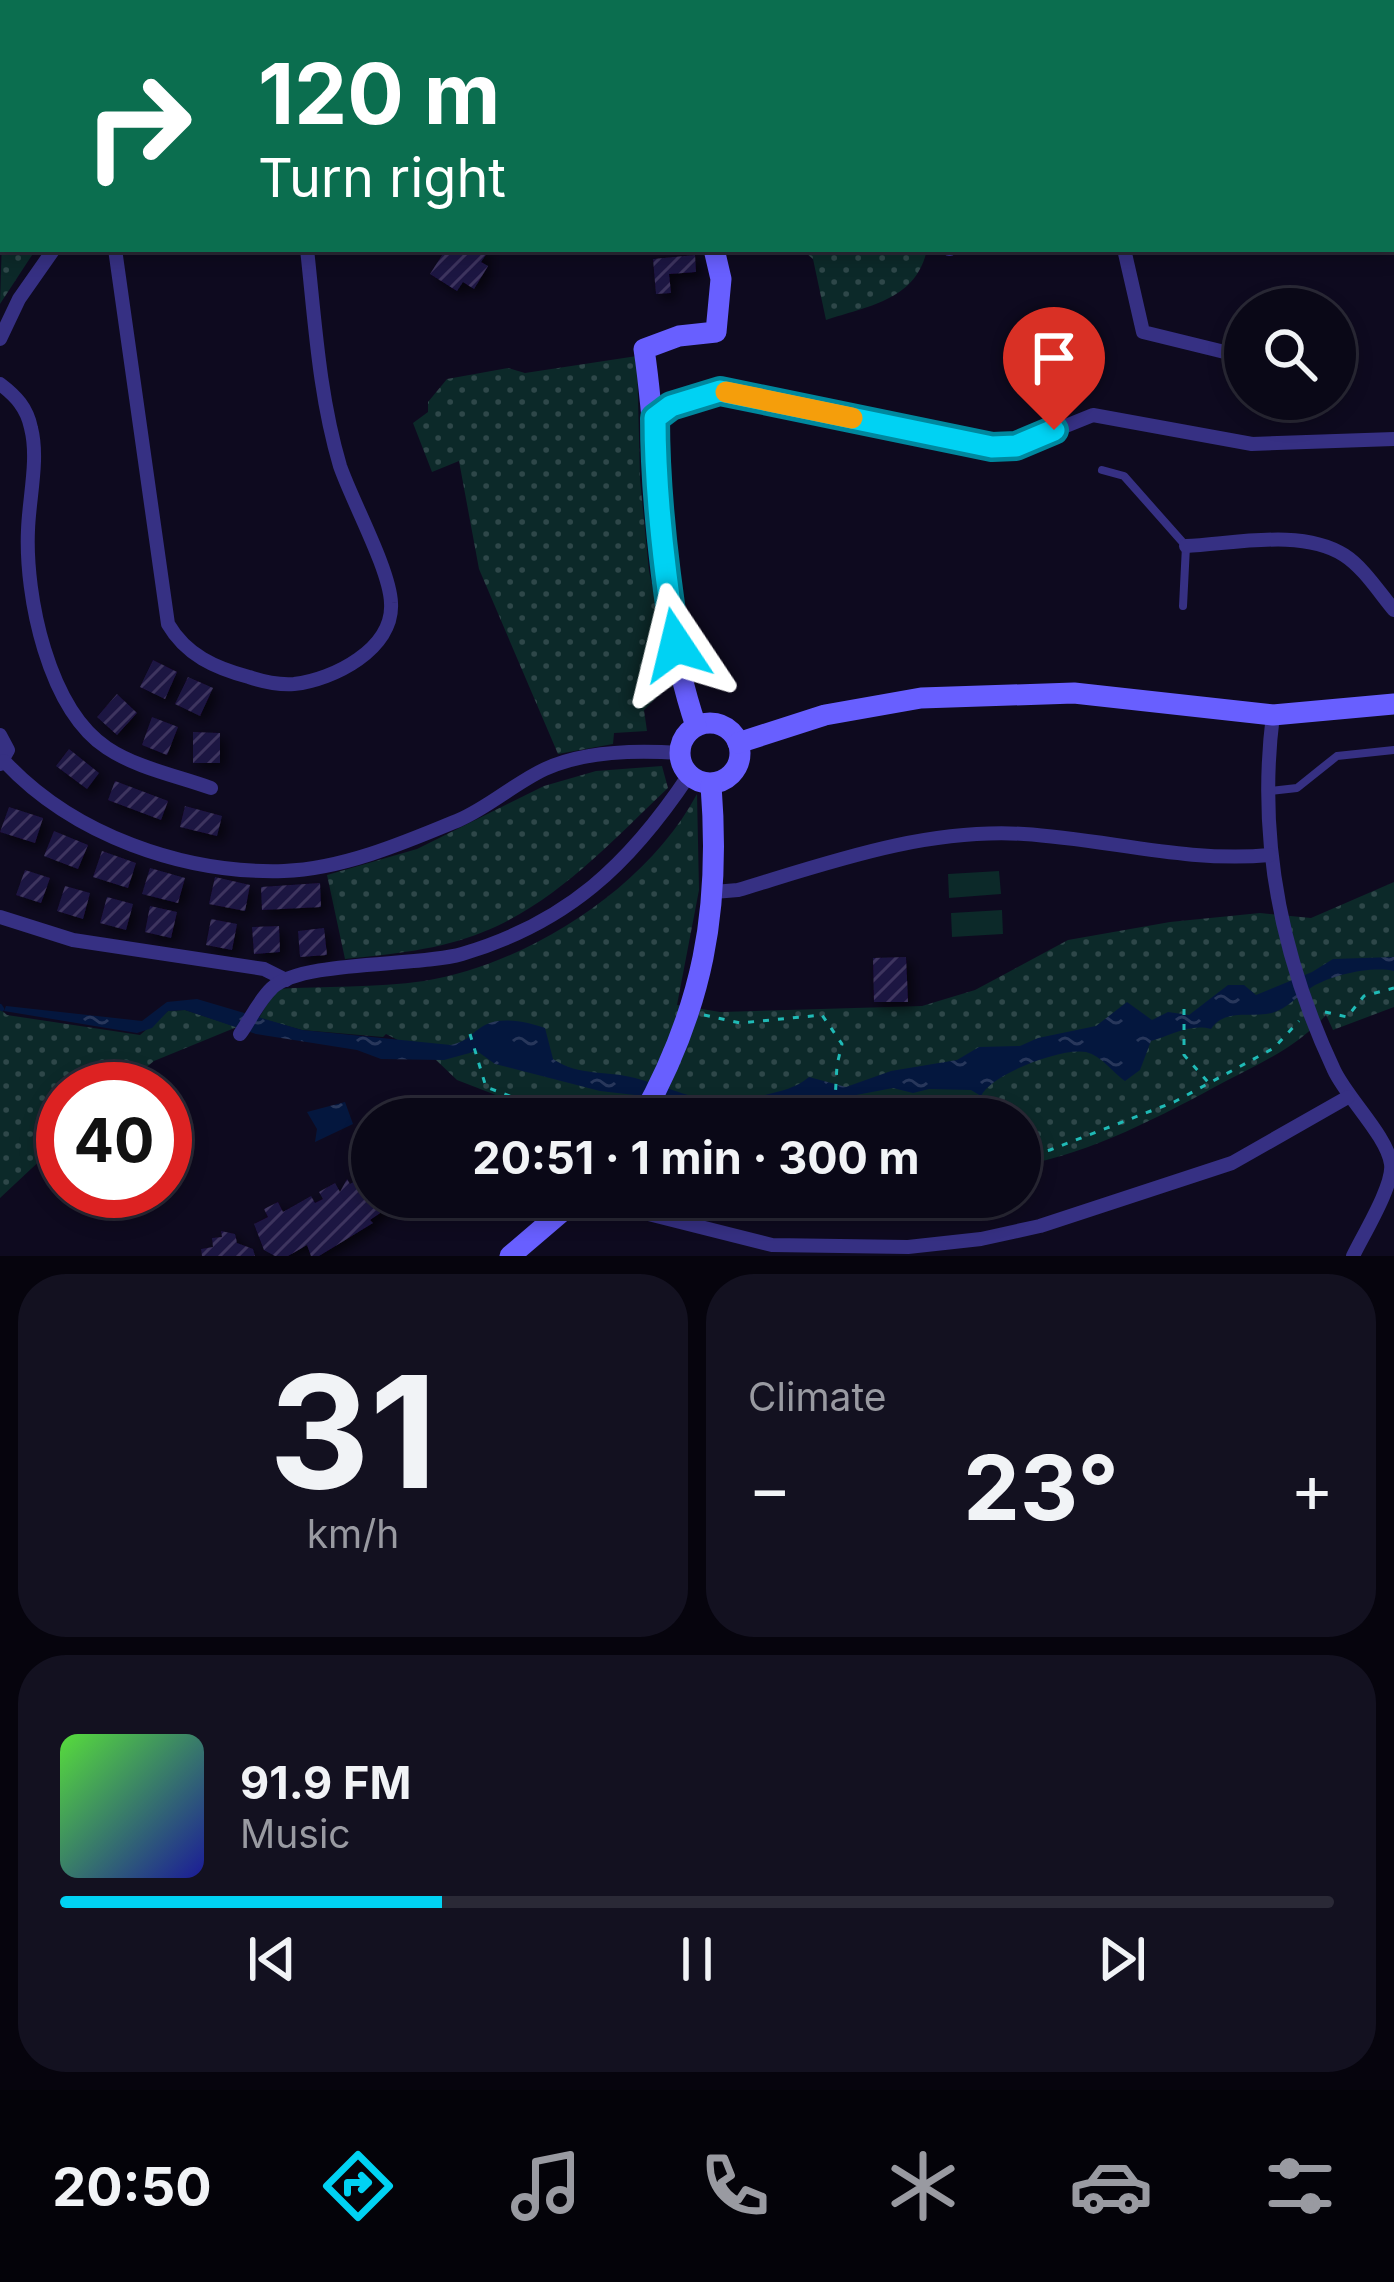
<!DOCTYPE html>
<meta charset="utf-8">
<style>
:root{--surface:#0a0817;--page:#131120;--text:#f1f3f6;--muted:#999aa1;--line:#2a2936;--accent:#00d2f3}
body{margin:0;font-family:Inter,sans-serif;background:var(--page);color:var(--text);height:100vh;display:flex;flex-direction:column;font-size:45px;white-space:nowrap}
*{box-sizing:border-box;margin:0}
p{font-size:39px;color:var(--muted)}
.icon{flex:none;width:66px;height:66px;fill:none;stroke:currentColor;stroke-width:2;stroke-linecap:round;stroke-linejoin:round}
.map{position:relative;height:1256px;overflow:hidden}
.sheet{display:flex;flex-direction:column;gap:18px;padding:18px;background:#06040d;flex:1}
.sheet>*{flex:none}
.hud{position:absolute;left:0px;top:0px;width:1395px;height:252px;box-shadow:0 6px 18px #0003,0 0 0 3px var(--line);background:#0b6e4f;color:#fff;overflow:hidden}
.controls{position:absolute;left:1224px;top:288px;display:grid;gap:24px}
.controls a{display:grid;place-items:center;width:132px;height:132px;border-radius:50%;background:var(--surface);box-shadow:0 6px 18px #0003,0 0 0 3px var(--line);font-size:60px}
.speed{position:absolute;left:36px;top:1062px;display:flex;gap:24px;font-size:60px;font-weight:700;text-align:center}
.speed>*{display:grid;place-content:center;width:156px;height:156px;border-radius:50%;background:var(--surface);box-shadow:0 6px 18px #0003,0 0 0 3px var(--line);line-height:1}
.speed .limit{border:18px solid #d22;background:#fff;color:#111}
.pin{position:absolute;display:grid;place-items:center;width:102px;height:102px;color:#fff;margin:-123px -51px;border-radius:50% 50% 50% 0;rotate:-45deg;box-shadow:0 0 12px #0007}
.pin .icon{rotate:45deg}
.me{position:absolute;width:132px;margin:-66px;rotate:350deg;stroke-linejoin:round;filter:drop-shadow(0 0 9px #0008)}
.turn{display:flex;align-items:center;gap:42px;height:252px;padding:0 60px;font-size:54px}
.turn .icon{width:156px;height:156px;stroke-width:2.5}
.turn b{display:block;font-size:84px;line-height:102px}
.big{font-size:90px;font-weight:700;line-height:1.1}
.sheet .card{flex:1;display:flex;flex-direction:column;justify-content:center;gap:18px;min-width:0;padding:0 42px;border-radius:48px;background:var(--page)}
.sheet .dial{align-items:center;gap:0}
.dial b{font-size:156px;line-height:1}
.song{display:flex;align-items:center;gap:36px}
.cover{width:144px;height:144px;border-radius:18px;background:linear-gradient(135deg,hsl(110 70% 55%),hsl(240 70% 35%))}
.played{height:12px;border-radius:6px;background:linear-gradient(90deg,var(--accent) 30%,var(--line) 30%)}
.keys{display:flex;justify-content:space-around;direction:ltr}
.heat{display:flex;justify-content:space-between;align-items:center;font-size:66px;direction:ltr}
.sheet .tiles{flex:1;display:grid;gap:18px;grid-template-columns:1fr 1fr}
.card:last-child{grid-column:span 2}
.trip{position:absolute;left:351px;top:1098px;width:690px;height:120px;border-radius:60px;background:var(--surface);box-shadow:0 6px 18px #0003,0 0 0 3px var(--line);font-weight:700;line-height:120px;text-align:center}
.dock{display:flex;height:192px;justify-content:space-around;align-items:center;background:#040309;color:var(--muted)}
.dock .icon{width:84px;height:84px}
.dock .on{color:var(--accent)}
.dock b{font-size:54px;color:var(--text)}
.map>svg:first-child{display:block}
</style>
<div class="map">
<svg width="1394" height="1256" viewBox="0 0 1394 1256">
<defs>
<pattern id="grass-dots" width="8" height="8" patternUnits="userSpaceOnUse" patternTransform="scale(3)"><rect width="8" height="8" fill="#0c2929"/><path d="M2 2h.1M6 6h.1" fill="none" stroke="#2e4749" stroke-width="1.8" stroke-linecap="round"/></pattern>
<pattern id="water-ripples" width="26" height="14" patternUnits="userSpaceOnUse" patternTransform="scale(3)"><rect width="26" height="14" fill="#04173e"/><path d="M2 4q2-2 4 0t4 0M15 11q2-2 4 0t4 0" fill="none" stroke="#28375b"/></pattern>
<pattern id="building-hatch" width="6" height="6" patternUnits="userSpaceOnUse" patternTransform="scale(3)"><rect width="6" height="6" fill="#1f1442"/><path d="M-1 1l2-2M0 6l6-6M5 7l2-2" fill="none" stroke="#3e355e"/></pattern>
<filter id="shadow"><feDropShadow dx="5.5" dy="5.5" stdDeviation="6" flood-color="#0009"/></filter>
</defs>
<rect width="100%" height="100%" fill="#0e0a1f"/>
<g fill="url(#grass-dots)">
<path d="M3 206V249H36L0 304Z"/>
<path d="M801 249H927C917 300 868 306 826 320L813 259Z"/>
<path d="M637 356 640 479 649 571 672 682 644 710 647 731 614 733 613 744 558 754 479 569 459 461 432 472 413 423 428 412V402L447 379 508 368 525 373Z"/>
<path d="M662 766 668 788C612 841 556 903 483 932 440 950 391 954 345 959L327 875 417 849 544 786 596 771Z"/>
<path d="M697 794 699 890 677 1005 720 1012 922 1006 975 990 1068 940 1170 922 1260 913 1311 918 1394 882V1007L1333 1030 1326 1015C1298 1046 1263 1062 1226 1081 1161 1116 1094 1152 1020 1166V1119H558L457 1080 435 1059 386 1034 383 1037 302 1030 259 1018 276 989C324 986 376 988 424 981 528 964 647 888 697 794Z"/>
<path d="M0 1009 7 1015 140 1035 168 1011 185 1010 237 1027 154 1061 119 1089H63V1139L0 1198Z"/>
</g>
<g fill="#0c2929">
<path d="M999 871 1001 894 949 898 948 874Z"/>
<path d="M1002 910 1003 934 952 937 951 913Z"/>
</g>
<g fill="url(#water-ripples)">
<path d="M1394 957V971C1371 966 1332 975 1312 987 1299 995 1286 1009 1272 1013 1251 1018 1225 1008 1211 1029 1190 1023 1169 1036 1151 1041L1140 1070 1125 1081C1112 1072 1102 1056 1086 1052 1061 1047 990 1075 981 1096L971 1090 929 1089 913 1093 893 1088 830 1100 783 1119 692 1118 679 1116 635 1095 600 1091 495 1064 477 1051 444 1060 381 1059 357 1050 256 1034 185 1010 168 1011 152 1028 137 1033 4 1011 6 1006 142 1021 167 1002 197 999 302 1030 451 1045C471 1040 470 1033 485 1025 501 1016 529 1022 545 1028L553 1059C580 1077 606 1070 635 1078 689 1093 706 1110 765 1095 781 1091 796 1088 809 1077L846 1087 891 1071 957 1060 979 1047 1020 1046 1038 1038 1096 1026 1127 1002 1152 1020 1168 1012 1189 1015 1228 985H1244L1256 995 1312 972 1333 959Z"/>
<path d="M345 1102 353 1124 315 1142 317 1129 307 1112Z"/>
</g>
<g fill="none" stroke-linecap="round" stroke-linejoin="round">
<path stroke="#04173e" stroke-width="4.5" d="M0 1006 2 1009"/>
</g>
<g fill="url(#building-hatch)" filter="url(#shadow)">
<path d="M440 249H490L481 262 488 266 474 289 463 282 457 291 430 274 444 252Z"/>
<path d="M695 255 696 272 669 274 671 293 656 294 653 259Z"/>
<path d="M153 660 177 672 165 699 140 687Z"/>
<path d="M188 677 213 688 200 716 175 704Z"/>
<path d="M117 694 137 713 117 735 97 717Z"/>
<path d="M152 717 178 727 167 755 142 745Z"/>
<path d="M193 732 220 733V763H193Z"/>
<path d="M69 749 99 773 87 789 56 766Z"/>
<path d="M115 781 168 801 161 820 108 800Z"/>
<path d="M185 806 222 816 217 836 180 827Z"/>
<path d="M9 807 43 818 35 843 0 832Z"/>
<path d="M54 831 88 845 78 869 44 856Z"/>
<path d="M102 851 136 863 128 888 93 877Z"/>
<path d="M150 868 185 878 178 903 142 894Z"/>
<path d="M25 870 50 878 41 903 16 895Z"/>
<path d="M215 877 250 885 245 911 209 904Z"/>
<path d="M320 883 321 907 262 910 261 887Z"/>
<path d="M65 886 90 893 83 919 57 911Z"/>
<path d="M107 897 133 904 126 930 100 923Z"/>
<path d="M150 906 177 912 171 938 145 932Z"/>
<path d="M211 919 237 924 232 950 206 945Z"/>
<path d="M279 926 280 952 254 954 252 927Z"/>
<path d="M324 928 327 955 300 957 298 931Z"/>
<path d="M906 957 908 1002H874L873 958Z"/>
<path d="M369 1162 372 1197H391L385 1201 389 1207 370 1220 373 1223 319 1256H311L307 1245 288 1256H275L264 1250 254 1224 268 1217 264 1209 278 1202 283 1212 311 1196 315 1203 323 1199 319 1192 335 1183 340 1192 347 1179 350 1184 357 1180 350 1168Z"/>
<path d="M221 1231 235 1234 237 1243 253 1249 255 1256H202L201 1249 213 1247 212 1238 222 1237Z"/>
</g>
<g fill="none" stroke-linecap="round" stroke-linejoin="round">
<g stroke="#20bab6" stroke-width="3" stroke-dasharray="6 9" stroke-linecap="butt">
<path d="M1184 1009V1055L1208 1082"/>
<path d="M1325 1012 1347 1017 1364 996 1394 988"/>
<path d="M704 1015 740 1023 822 1015 842 1044 837 1065 834 1119"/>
<path d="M470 1034 486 1087 571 1119"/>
<path d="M1020 1147 1033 1154 1050 1150 1174 1102 1274 1048 1299 1021"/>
</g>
<g stroke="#363083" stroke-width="8">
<path d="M1102 470 1124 476 1186 546 1183 606"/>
<path d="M1270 791 1297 788 1337 756 1394 750"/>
</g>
<g stroke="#363083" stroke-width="14">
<path d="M989 0V3"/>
<path d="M1309 0 1310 3"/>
<path d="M1389 0 1390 3"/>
<path d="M212 3 221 0"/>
<path d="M1392 16 1394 28"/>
<path d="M0 88 3 87"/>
<path d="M0 196 3 195"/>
<path d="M115 249 168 624C186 655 215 668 249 677 264 682 279 685 294 684 333 680 394 649 391 603 390 570 352 501 340 466 319 395 315 322 307 249"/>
<path d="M949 249H950"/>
<path d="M1124 249 1143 332 1245 357"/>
<path d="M0 339 19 299 54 249"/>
<path d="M0 384C16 396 27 408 31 428 39 459 29 498 28 530 25 596 48 709 107 748 137 768 178 776 211 788"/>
<path d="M655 418 671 407 720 391 992 447 1016 446 1093 415 1252 444 1394 439"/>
<path d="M1186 546C1233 544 1302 528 1344 555 1363 567 1379 592 1394 610"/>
<path d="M1273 715C1257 840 1281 957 1334 1070 1347 1098 1387 1136 1391 1164 1394 1185 1363 1235 1353 1256"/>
<path d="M0 735 8 750 0 764"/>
<path d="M4 761C73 835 183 874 284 871 343 869 406 842 459 820 489 807 515 783 545 769 584 751 638 750 680 753"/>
<path d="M714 892 738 890C831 862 925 828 1024 834 1107 839 1186 863 1270 855"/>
<path d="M0 917 73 940 264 969 286 980"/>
<path d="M240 1034C250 1020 259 1000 272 988 301 960 417 967 462 954 567 923 629 865 689 775"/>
<path d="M581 1197 772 1245 908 1247 981 1239 1040 1226 1232 1163 1348 1097"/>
</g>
<g stroke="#685fff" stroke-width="21">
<path d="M560 0 561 3"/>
<path d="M1328 3 1331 0"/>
<path d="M1348 3 1351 0"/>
<circle cx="710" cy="753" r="30"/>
<path d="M696 726C654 604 663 474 644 349L679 336 716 332 721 279 714 249"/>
<path d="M738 743 825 715 921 698 1074 693 1273 715 1394 704"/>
<path d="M641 1119C703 1008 721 911 711 785"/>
<path d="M510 1256 579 1197"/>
</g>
</g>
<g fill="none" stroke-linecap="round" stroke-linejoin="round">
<defs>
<path id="route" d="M676 645C664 569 655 495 655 418L671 406 720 391 992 447 1016 446 1054 430"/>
</defs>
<use href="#route" stroke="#00889e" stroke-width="30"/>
<use href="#route" stroke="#00d2f3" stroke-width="21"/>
<path stroke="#f59e0b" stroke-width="21" d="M726 392 852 418"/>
</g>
</svg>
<div class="controls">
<a><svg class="icon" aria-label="search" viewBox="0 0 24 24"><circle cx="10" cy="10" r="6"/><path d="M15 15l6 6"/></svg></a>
</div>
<div class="speed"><div class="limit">40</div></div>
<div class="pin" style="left:1054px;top:430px;background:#d93025"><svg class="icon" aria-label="arrive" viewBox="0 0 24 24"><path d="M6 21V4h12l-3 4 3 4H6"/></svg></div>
<svg class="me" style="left:676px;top:645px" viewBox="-20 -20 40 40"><path d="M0-17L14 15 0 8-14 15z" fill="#00d2f3" stroke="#fff" stroke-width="4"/></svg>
<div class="trip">20:51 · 1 min · 300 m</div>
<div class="hud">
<div class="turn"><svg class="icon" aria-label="right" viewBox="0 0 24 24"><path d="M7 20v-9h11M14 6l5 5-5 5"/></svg><div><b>120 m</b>Turn right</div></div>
</div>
</div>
<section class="sheet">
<div class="tiles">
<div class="card dial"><b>31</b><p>km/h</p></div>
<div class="card"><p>Climate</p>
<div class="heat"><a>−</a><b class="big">23°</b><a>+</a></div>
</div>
<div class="card">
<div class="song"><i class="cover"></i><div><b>91.9 FM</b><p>Music</p></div></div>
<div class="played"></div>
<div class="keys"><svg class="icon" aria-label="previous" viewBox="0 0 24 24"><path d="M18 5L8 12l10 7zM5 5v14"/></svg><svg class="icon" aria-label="pause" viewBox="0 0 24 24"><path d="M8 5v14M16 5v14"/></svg><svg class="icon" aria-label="next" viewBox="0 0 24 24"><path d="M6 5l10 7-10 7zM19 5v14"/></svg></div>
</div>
</div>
</section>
<nav class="dock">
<b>20:50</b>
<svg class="icon on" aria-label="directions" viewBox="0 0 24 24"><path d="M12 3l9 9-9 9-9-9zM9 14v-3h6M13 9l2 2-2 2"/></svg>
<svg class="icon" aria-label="music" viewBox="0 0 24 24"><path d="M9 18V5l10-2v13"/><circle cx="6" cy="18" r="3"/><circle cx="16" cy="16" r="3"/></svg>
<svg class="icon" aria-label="phone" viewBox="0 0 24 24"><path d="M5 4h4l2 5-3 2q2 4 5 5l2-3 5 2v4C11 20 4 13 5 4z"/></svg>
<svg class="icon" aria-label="climate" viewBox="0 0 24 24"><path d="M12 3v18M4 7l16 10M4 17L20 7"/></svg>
<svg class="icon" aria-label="car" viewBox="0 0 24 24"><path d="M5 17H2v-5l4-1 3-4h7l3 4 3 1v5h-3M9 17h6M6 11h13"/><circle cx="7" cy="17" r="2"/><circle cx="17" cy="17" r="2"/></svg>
<svg class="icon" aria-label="filters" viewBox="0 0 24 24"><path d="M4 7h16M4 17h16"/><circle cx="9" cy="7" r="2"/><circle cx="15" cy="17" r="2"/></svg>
</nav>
